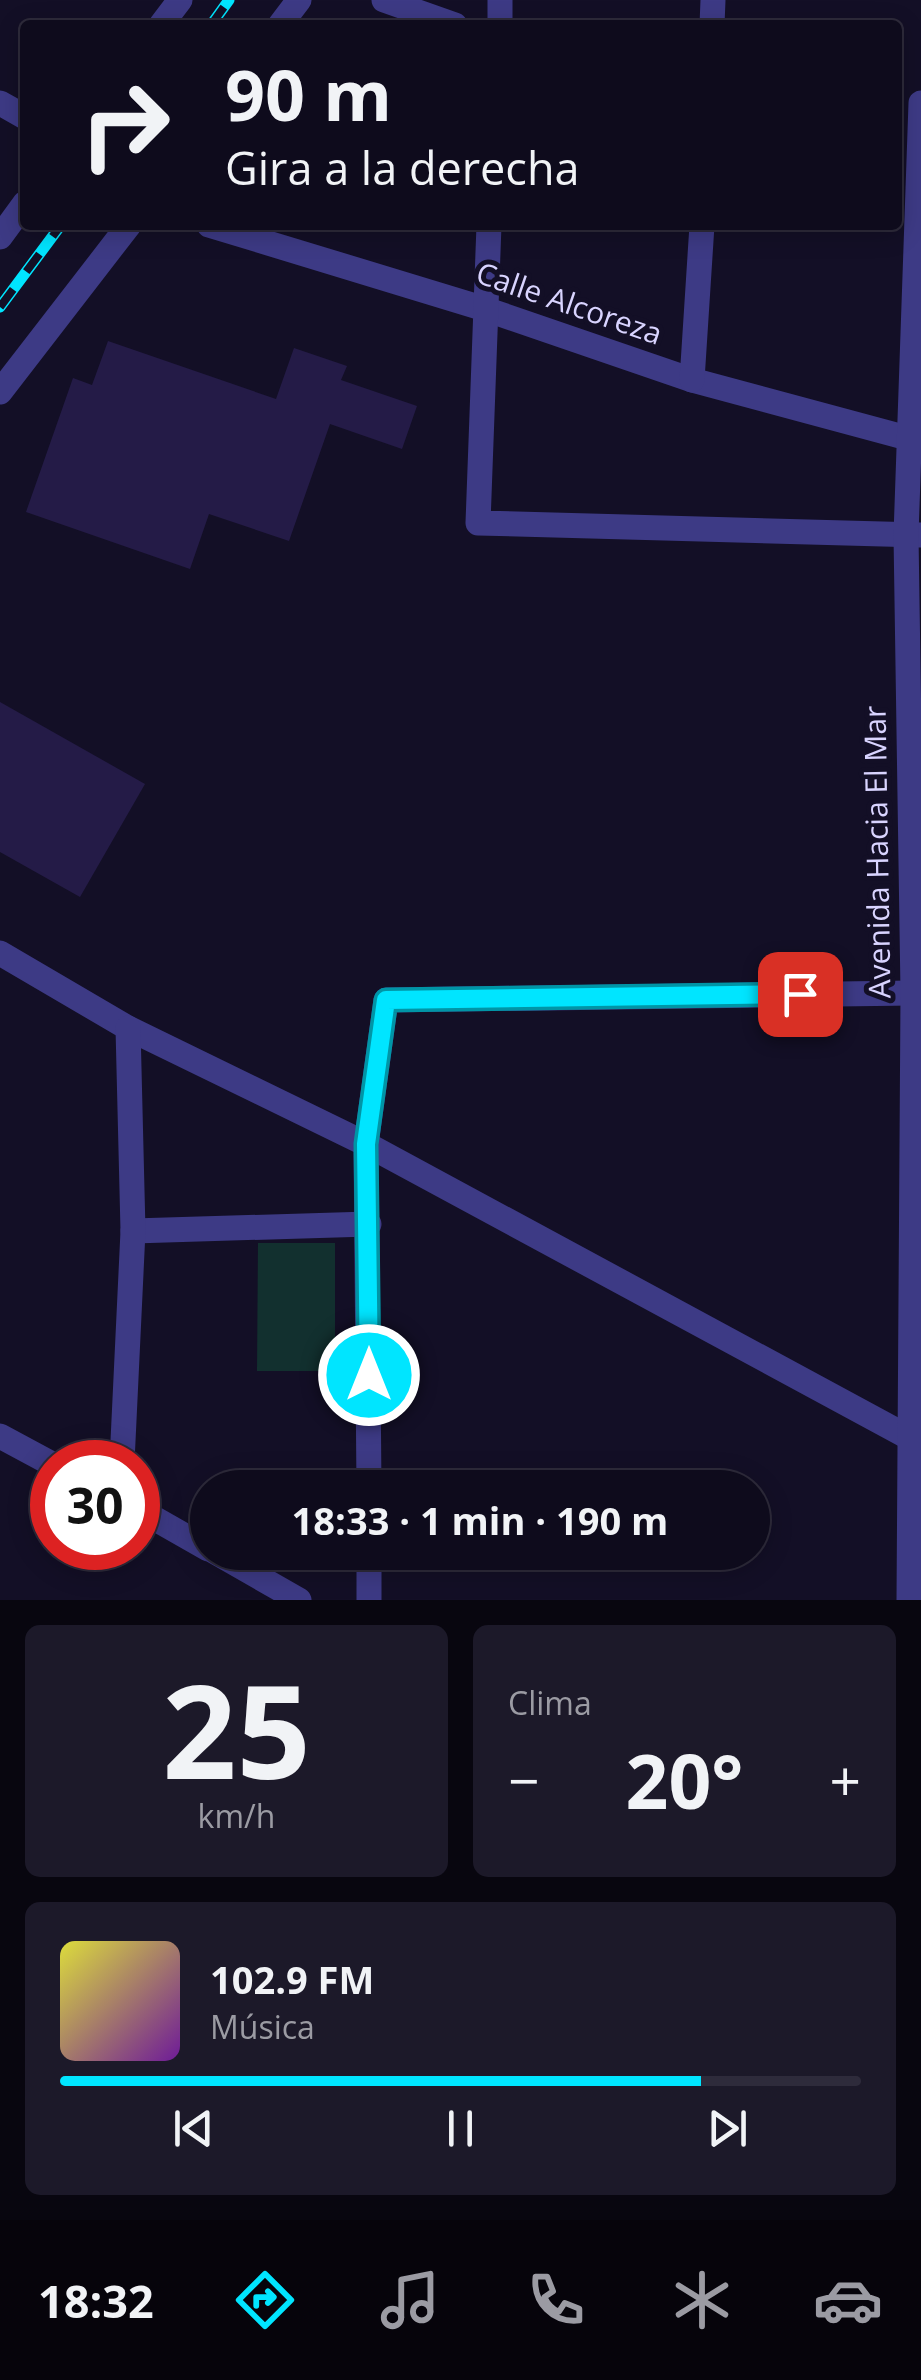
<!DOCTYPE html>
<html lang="es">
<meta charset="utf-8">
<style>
:root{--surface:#0e0b1c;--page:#1c1929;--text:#f1f3f6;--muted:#9b9ba3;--line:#2e2b3b;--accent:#00e5ff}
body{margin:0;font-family:"Open Sans",sans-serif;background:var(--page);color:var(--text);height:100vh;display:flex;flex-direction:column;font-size:38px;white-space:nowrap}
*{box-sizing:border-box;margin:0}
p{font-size:32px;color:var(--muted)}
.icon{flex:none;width:55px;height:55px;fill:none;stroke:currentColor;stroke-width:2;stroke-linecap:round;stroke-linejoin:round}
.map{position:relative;height:1600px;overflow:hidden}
.details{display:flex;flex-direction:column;gap:25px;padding:25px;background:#08060f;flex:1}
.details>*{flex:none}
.top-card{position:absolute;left:20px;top:20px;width:882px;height:210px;border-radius:10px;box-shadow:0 5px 25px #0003,0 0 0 2px var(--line);background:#0e0b1c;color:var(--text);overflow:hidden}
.speed{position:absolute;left:30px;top:1440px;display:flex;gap:20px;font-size:50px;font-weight:700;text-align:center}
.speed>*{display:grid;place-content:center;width:130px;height:130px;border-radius:50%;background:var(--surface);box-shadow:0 5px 25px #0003,0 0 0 2px var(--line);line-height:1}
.speed .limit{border:15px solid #d22;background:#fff;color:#111}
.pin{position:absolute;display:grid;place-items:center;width:85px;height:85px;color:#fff;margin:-42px;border-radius:20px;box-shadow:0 5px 15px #0006}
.me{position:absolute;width:110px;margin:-55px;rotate:0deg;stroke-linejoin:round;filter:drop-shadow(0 0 8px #0008)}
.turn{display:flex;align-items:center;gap:35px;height:210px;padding:0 40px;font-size:45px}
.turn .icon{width:130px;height:130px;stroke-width:2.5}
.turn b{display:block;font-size:70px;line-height:85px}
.big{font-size:75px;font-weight:700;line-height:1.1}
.details .widget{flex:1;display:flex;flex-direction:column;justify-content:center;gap:15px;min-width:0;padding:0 35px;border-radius:15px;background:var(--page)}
.details .dial{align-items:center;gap:0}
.dial b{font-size:130px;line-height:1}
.song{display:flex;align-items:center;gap:30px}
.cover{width:120px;height:120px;border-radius:15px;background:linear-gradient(135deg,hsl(60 70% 55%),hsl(280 70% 35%))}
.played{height:10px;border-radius:5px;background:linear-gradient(90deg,var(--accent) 80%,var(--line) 80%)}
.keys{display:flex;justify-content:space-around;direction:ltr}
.heat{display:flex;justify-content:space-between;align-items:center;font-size:55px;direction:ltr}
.details .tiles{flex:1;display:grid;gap:25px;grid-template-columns:1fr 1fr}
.widget:last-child{grid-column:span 2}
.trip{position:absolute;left:190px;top:1470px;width:580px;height:100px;border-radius:50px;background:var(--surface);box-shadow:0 5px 25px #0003,0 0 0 2px var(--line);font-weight:700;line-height:100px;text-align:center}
.tab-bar{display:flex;height:160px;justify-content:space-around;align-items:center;background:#06040b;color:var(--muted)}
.tab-bar .icon{width:70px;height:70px}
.tab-bar .selected{color:var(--accent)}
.tab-bar b{font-size:45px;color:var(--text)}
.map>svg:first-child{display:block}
</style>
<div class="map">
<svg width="921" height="1600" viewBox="0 0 921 1600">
<rect width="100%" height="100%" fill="#130f26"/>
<path fill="#12302f" d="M258 1243H335V1371H257Z"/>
<g fill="#241b47">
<path d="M108 341 276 399 294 348 347 366 341 380 417 406 402 449 330 424 289 541 209 514 190 569 26 512 73 378 92 385Z"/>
<path d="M0 702 145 784 80 897 0 852Z"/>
</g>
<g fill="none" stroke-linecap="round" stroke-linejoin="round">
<g stroke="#3d3a85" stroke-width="25">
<path d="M384 0 455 25"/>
<path d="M161 25 180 0"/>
<path d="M280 25 299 0"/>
<path d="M500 25V0"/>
<path d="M712 25 713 0"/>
<path d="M0 103 25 117"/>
<path d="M209 225 485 309 692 380 911 439"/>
<path d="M489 225 478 523 920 535"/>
<path d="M0 237 25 203"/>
<path d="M692 380 702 225"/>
<path d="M0 392 129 225"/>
<path d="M0 953 128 1028 366 1144 921 1444"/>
<path d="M133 1231 369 1224"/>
<path d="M0 1436 52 1464"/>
<path d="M122 1462 133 1231 128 1028"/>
<path d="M369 1488 366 1144 386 1000 913 993"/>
<path d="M138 1509 208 1549"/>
<path d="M215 1552 299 1600"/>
<path d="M369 1552V1600"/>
<path d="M909 1600 913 993 906 535 921 103"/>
</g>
<defs>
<g id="rail">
<path d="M211 25 229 0"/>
<path d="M0 307 61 225"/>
</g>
</defs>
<use href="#rail" stroke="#00e5ff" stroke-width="11"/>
<use href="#rail" stroke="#130f26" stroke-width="8" stroke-dasharray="22" stroke-linecap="butt"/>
</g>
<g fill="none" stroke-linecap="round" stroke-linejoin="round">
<defs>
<path id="route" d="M369 1375 366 1144 386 1000 800 994"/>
</defs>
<use href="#route" stroke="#0095a6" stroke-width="25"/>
<use href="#route" stroke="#00e5ff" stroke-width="18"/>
</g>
<g text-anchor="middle" stroke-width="10" stroke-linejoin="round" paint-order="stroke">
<g font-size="30" fill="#d9d4ff" stroke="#130f26">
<text transform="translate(569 304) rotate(19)" y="10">Calle Alcoreza</text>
<text transform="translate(878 852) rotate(-91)" y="10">Avenida Hacia El Mar</text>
</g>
</g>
</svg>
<div class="speed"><div class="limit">30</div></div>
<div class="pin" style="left:800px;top:994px;background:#d93025"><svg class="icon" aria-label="arrive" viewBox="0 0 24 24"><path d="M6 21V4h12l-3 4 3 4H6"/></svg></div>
<svg class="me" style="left:369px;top:1375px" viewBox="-20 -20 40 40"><circle r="17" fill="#00e5ff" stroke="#fff" stroke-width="3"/><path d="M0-11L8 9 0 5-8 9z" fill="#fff"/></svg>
<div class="trip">18:33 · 1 min · 190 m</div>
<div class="top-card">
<div class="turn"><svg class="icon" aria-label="right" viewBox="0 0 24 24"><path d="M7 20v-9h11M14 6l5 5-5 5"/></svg><div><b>90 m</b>Gira a la derecha</div></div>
</div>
</div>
<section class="details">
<div class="tiles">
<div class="widget dial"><b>25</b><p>km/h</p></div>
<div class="widget"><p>Clima</p>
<div class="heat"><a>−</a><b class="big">20°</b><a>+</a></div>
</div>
<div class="widget">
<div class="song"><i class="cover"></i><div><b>102.9 FM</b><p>Música</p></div></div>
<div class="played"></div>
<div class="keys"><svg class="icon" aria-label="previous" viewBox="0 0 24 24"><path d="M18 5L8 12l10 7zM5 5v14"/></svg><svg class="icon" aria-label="pause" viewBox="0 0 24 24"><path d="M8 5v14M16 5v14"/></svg><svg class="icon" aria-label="next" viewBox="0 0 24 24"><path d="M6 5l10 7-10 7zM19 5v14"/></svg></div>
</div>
</div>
</section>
<nav class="tab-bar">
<b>18:32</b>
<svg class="icon selected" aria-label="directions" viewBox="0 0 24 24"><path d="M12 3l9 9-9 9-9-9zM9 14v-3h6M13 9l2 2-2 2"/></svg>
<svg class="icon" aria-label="music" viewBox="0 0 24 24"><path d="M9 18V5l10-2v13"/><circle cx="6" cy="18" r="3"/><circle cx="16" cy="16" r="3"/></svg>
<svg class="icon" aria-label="phone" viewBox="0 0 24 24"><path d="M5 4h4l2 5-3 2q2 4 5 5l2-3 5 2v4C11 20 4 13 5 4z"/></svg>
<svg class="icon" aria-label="climate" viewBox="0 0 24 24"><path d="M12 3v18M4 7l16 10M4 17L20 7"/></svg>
<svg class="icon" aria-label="car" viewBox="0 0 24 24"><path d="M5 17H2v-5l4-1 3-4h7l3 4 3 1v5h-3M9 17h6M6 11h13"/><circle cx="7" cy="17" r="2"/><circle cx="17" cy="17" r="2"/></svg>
</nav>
